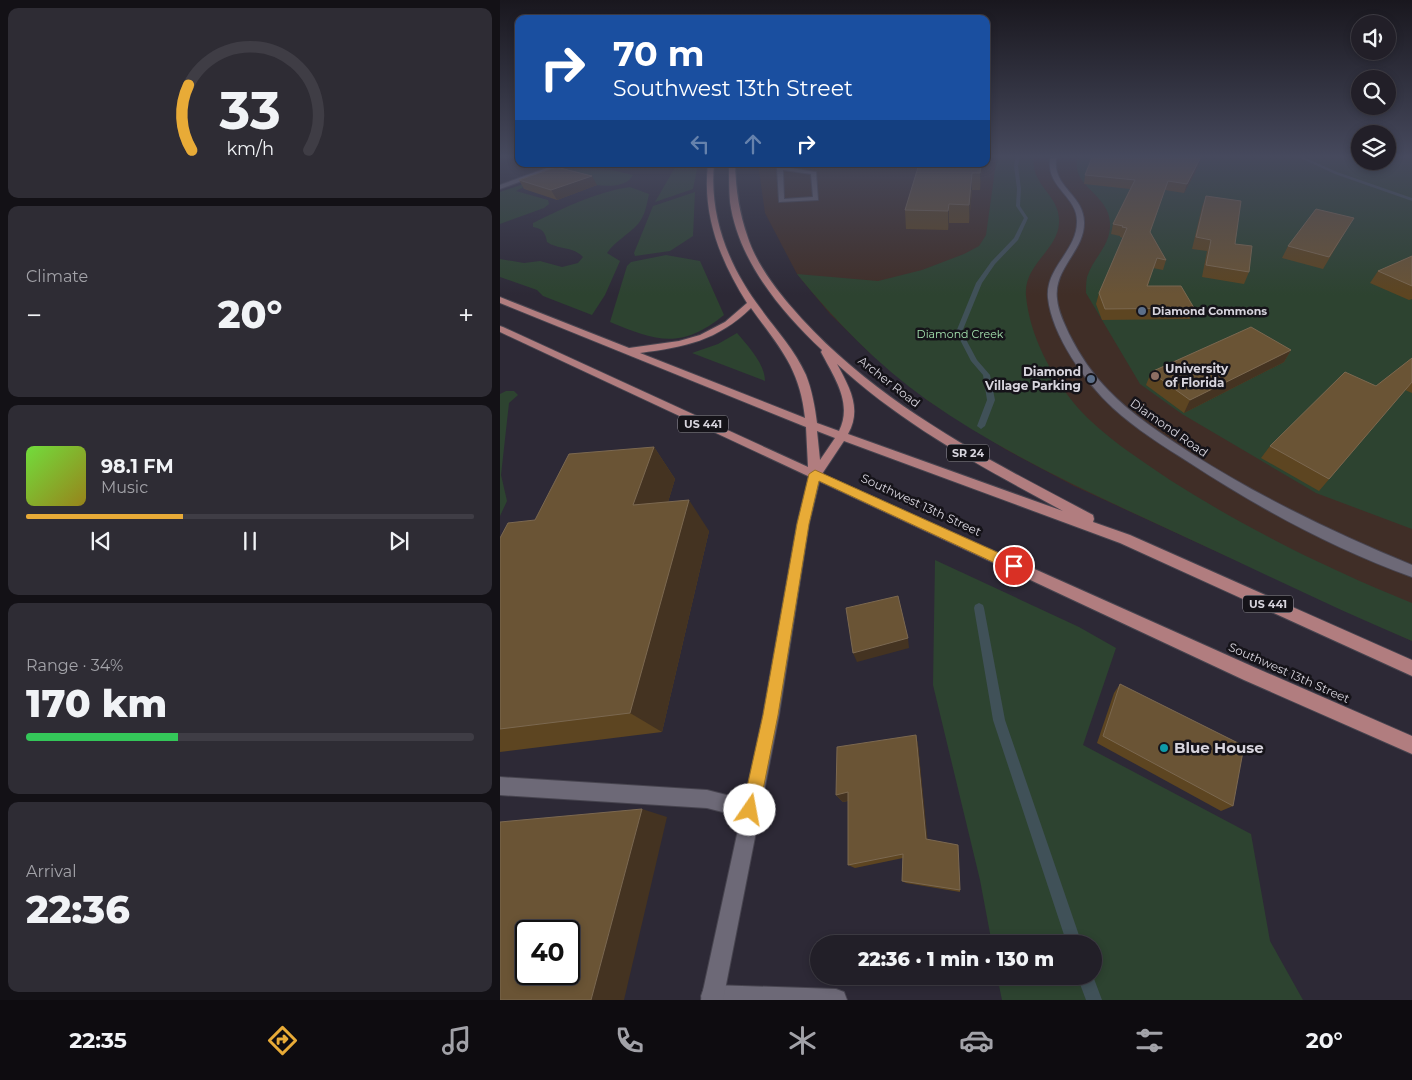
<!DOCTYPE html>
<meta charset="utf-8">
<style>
:root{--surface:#221f28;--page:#2e2c34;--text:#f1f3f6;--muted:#a2a2a8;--line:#3f3d45;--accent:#e8ab37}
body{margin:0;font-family:Montserrat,sans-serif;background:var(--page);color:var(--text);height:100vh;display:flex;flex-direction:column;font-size:19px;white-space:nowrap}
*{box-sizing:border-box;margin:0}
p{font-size:16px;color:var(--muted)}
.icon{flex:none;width:28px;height:28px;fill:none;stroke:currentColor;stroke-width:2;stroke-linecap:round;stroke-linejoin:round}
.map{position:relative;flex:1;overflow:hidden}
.sheet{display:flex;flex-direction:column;gap:8px;padding:8px;background:#131116;width:500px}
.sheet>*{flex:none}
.banner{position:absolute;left:15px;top:15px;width:475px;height:152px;border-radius:10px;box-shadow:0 2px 8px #0003,0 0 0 1px var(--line);background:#1a4fa0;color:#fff;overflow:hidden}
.fabs{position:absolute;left:851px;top:15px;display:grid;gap:10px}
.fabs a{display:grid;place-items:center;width:45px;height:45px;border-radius:50%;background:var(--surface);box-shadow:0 2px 8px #0003,0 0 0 1px var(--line);font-size:25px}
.speed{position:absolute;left:15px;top:920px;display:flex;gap:10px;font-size:25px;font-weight:700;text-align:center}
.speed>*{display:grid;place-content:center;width:65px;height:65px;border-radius:50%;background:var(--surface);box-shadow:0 2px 8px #0003,0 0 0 1px var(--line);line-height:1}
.speed .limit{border:2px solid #111;border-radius:8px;background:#fff;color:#111}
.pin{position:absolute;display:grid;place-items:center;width:42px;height:42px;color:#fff;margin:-21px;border:2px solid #fff;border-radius:50%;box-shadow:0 1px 5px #0007}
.me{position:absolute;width:55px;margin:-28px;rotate:12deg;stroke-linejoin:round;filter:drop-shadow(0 0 4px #0008)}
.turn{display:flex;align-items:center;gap:18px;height:105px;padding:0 15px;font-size:22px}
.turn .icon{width:65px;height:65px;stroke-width:2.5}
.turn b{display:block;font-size:35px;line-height:42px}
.lanes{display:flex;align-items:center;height:48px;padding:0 15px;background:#0003;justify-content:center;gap:25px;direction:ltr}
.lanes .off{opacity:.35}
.big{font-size:38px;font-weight:800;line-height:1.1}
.sheet .tile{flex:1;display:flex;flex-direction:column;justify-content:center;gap:8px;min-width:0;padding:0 18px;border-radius:10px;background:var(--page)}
.sheet .dial{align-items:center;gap:0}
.dial svg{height:130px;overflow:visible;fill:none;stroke:var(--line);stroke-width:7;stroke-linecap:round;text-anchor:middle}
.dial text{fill:var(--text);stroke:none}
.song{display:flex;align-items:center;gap:15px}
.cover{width:60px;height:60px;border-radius:8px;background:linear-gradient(135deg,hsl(100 70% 55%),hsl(50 70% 35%))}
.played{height:5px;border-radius:2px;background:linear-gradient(90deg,var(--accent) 35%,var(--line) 35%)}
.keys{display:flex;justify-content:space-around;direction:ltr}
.heat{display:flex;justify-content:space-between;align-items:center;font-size:28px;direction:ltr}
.charge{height:8px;border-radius:4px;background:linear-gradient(90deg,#34c759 34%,var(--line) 0)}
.trip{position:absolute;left:310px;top:935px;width:292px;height:50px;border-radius:25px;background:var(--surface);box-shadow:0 2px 8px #0003,0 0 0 1px var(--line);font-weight:800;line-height:50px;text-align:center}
.tabs{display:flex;height:80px;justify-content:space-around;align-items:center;background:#0e0c10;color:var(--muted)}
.tabs .icon{width:35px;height:35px}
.tabs .current{color:var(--accent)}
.tabs b{font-size:22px;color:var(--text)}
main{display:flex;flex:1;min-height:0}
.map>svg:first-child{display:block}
</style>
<main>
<section class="sheet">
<div class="tile dial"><svg viewBox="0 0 100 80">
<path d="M14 69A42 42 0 1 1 86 69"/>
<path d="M14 69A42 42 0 0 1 12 29" stroke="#e8ab37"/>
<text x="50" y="56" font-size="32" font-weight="700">33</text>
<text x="50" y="72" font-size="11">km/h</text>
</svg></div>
<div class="tile"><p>Climate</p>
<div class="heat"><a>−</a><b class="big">20°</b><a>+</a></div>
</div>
<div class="tile">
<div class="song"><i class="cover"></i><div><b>98.1 FM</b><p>Music</p></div></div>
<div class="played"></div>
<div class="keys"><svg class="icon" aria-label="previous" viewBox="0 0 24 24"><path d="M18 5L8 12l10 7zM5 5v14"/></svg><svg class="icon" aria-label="pause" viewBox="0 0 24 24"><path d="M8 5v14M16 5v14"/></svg><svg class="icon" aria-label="next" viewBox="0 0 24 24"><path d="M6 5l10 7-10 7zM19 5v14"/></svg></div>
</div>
<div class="tile"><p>Range · 34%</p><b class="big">170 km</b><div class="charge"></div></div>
<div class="tile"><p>Arrival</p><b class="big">22:36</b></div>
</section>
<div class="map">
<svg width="912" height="1000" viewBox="0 0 912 1000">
<rect width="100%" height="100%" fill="#2d2936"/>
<path fill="#402e27" d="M486 155H860V161H888V155H912V641L574 486 505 449 427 400 370 353 330 314 297 274 265 213 258 164H486Z"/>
<g fill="#2d4330">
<path d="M497 155H534C529 186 561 194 559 223 558 250 523 265 526 296 530 337 552 377 578 408 603 436 639 459 670 480 747 529 828 569 912 603V641C840 611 769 576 698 543 606 500 511 459 427 400 378 365 335 321 297 274L378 281 422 270 464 254 479 246 486 235Z"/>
<path d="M579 155H860V161H888V155H912V529L816 493 682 414 640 384 586 293C586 288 586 282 587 277 594 255 617 241 608 213 601 192 568 181 579 155Z"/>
<path d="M177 164H198L193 189 155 202Z"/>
<path d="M89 169 112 170 133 175C121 198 69 177 50 179 40 181 24 186 16 191L48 200 49 204 44 208 0 224V192L65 170Z"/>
<path d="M130 187 149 194C147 204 145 216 138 224 128 235 115 241 107 253L120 261 105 295 92 315 43 296 37 290 0 277V259L24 263 40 261 62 267 78 263 83 257C73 246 58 250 47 242 45 232 43 229 33 227V223C64 208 95 192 130 187Z"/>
<path d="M195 192 193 236 170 251 135 256 134 253 153 206Z"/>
<path d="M166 255 200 261 224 315C181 350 156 341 110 322L127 266 131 262Z"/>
<path d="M237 333C248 346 265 364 265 381L192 353 218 344Z"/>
<path d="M6 391H14L18 395 9 403 1 475 7 501 0 516V394Z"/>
<path d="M435 560 579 627 616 648 583 745 751 834 770 941 803 1000H502L497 976H594V944H492L480 880 433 685Z"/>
</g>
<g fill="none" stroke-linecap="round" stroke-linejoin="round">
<g fill="#405158" fill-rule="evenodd">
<path d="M516 155H520L518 166 521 189 520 206 528 218 518 240 495 264 482 283 462 332 477 360 490 375 495 400 485 426 481 429 477 426 487 400 483 375 471 361 456 332 476 283 491 262 514 238 524 218 516 206 517 189 514 166Z"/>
<path d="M794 155H799L837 172 912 198V201L835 174Z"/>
<path d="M479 603 483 605 484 608 505 720 582 944H567L493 720 474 608 475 605Z"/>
<path d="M577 976H593L602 1000H586Z"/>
</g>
<defs>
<g id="service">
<path d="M58 164 60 167 0 189V185Z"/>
<path d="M280 164H286L284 167 316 172 318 200 279 202 277 168ZM283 170 311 174 313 197 284 199Z"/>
<path d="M0 777 207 790 250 801 257 803 259 810 257 817 250 819 207 808 0 795Z"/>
<path d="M212 985 336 989 344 992 347 1000H202L201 996 204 988Z"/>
</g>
<path id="minor" d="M551 155H557C549 186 584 194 584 222 585 251 553 268 557 299 558 311 564 323 569 334 579 354 592 374 608 390 632 415 663 435 692 454 762 498 836 534 912 565V577C834 549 759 508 690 463 663 446 636 429 613 408 586 383 552 336 548 298 545 268 577 251 577 222 578 195 543 187 551 155Z"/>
<path id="tertiary" d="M315 471 321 475 309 524 279 715 223 1000H201L263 715 297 524 309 475Z"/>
<path id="primary" d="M208 164H214C209 217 229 267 261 309 276 330 295 350 306 375 312 390 315 407 317 423L339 431C353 403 334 377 321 352L322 350C281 312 238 260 230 202 229 190 229 176 229 164H235C236 191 239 212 248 238 258 268 281 296 302 319 383 407 489 460 593 515L594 519 593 522 630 535 912 660V676L620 543 344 441 322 474 756 668 912 736V754L744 680 0 332V326L3 327 308 467 306 427 0 303V297L129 348 179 341 200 335 225 322 247 303C220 260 202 215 208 164ZM251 308C279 347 300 368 305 418L140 353C185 347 217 341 251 308ZM337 364C404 426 484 468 563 511L348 434C362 409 350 388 337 364ZM317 431 335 438 320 460Z"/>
</defs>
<use href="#service" stroke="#47444f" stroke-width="2"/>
<use href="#minor" stroke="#47444f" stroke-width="2"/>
<use href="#tertiary" stroke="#47444f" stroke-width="2"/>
<use href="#primary" stroke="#47444f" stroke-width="2"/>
<use href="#service" fill="#6d6977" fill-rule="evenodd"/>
<use href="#minor" fill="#6d6977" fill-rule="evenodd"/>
<use href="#tertiary" fill="#6d6977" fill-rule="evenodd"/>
<use href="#primary" fill="#b17d7f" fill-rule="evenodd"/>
</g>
<g fill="#5d4521">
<path d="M700 163 684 193 665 190 650 232 666 260 663 270 653 268 648 286 694 308 690 319 602 320 596 304 599 293 623 238 620 237V236L611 234 613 224 630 189 584 184 585 175Z"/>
<path d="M482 164 480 190H472L469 223H449L448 230 406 229 405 210Z"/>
<path d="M19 180 97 185 57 200 24 189Z"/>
<path d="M706 196 735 244 749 272 744 284 702 277 707 251 692 249 702 207Z"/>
<path d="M847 229 823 269 782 258 788 246Z"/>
<path d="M912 256V299L909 300 870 283 878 271Z"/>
<path d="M791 350 784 362 684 413 646 385 651 372Z"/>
<path d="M912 358V393L905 390 819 491 761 458 770 446 876 386Z"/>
<path d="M154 447 175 479 168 502 209 531 162 732 0 752V538L35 520Z"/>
<path d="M620 684 733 806 721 811 597 743 614 693Z"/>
<path d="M416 735 418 745 427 839 460 890V892L406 883 402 881 403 858 355 868 348 865V801L343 802 336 795Z"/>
</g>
<g fill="#443321">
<path d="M702 155 700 163 684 193 687 184Z"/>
<path d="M481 164H482L480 190V173Z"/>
<path d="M472 173V190L469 223V205Z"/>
<path d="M92 176 97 185 57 200 51 190Z"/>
<path d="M449 204V223L448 230V211Z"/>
<path d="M791 350 784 362 684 413 690 400Z"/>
<path d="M154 447 175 479 158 535 133 505Z"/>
<path d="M189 500 209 531 162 732 130 713Z"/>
<path d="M408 638 409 648 357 662 353 653Z"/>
<path d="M416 735 418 745 428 843 426 839Z"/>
<path d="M348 792 354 799 343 802 336 795Z"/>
<path d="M142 809 167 817 124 1000H91Z"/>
</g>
<g fill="#6a5435" stroke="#7b6850" fill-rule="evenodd">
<path d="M593 155H702L687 184 668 181 650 232 666 260 657 258 647 286H681L694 308 605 309 599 293 627 228 622 227 623 226 613 224 635 180 585 175Z"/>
<path d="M419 164H481L480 173H472L469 205 449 204 448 211 405 210Z"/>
<path d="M56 167 92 176 51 190 19 180Z"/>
<path d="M706 196 741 201 735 244 752 246 749 272 706 265 711 240 696 237Z"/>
<path d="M816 209 854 218 829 257 788 246Z"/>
<path d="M912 256V286L878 271Z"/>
<path d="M751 327 791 350 690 400 651 372Z"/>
<path d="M912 358V382L829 479 770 446 845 372 876 386Z"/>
<path d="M154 447 133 505 189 500 130 713 0 729V538L8 523 35 520 69 454Z"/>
<path d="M398 596 408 638 353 653 346 608Z"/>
<path d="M620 684 744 746 733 806 603 736Z"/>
<path d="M416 735 426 839 458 845 460 890 402 881 403 854 348 865V792L336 795 337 747Z"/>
<path d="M142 809 91 1000H0V822ZM26 931H69V974H26Z"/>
</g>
<linearGradient id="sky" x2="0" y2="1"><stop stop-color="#19171e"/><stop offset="0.53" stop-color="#46495d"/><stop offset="1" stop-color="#46495d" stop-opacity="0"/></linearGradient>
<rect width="912" height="295" fill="url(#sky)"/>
<path fill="#e8ab37" stroke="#976f24" d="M315 470 519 562 520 566 519 570 514 572 510 570 319 481 309 524 278 715 259 810 256 816 250 819 244 816 242 810 263 715 297 524 309 474Z"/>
<g fill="#5c6f8a" stroke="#151319" stroke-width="2">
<circle cx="642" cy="311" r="5"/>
<circle cx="591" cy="379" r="5"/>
</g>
<circle fill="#8d6e63" stroke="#151319" stroke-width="2" cx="655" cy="376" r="5"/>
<circle fill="#0f9aa8" stroke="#151319" stroke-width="2" cx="664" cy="748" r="5"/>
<g text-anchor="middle" stroke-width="5" stroke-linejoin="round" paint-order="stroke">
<g font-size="11" font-weight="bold" fill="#d7d4dd" stroke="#151319" text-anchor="start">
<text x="652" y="315">Diamond Commons</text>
</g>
<g font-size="11" fill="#a4e2ae" stroke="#151319">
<text x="460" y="338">Diamond Creek</text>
</g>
<g fill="#151319" stroke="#9d9aa2" stroke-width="1">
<rect x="178" y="415.5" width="50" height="17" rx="4"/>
<rect x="447" y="444.5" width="42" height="17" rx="4"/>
<rect x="743" y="595.5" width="50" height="17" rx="4"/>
</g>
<g font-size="11" font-weight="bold" fill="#d7d4dd">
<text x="203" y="428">US 441</text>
<text x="468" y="457">SR 24</text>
<text x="768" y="608">US 441</text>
</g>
<g font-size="12" font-weight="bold" fill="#d7d4dd" stroke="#151319" text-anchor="start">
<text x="665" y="373">University<tspan x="665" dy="14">of Florida</tspan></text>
<text x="581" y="376" text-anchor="end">Diamond<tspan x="581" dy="14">Village Parking</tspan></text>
</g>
<g font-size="12" fill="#d7d4dd" stroke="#151319">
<text transform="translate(389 382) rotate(38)" y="4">Archer Road</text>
<text transform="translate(669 428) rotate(35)" y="4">Diamond Road</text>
<text transform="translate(421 505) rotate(25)" y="4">Southwest 13th Street</text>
<text transform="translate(789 673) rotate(24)" y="4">Southwest 13th Street</text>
</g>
<g font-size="15" font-weight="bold" fill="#d7d4dd" stroke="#151319" text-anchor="start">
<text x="674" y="753">Blue House</text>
</g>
</g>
</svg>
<div class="fabs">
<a><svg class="icon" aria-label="sound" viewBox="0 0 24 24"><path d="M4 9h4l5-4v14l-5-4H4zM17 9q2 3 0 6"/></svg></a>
<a><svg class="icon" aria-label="search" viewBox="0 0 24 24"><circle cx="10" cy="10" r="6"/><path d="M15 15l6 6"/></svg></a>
<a><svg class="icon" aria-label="layers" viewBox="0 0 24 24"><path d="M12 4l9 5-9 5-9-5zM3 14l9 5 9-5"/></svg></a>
</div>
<div class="speed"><div class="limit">40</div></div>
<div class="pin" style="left:514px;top:566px;background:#d93025"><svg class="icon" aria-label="arrive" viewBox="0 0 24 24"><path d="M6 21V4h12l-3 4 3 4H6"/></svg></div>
<svg class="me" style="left:250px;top:810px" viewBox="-20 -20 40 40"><circle r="19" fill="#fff"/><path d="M0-13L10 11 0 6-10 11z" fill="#e8ab37"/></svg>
<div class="trip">22:36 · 1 min · 130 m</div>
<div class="banner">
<div class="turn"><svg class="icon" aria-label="right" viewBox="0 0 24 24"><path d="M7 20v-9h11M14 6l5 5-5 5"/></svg><div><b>70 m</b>Southwest 13th Street</div></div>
<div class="lanes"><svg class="icon off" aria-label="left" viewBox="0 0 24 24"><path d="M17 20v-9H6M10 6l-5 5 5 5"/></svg><svg class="icon off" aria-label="ahead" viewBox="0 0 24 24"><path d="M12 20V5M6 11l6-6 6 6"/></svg><svg class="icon" aria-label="right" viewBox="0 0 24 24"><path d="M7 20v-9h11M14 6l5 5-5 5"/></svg></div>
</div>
</div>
</main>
<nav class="tabs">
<b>22:35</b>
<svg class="icon current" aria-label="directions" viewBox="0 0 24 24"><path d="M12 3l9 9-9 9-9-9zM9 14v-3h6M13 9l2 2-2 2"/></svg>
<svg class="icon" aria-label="music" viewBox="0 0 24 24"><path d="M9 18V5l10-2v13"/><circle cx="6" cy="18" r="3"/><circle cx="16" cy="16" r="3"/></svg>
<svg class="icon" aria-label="phone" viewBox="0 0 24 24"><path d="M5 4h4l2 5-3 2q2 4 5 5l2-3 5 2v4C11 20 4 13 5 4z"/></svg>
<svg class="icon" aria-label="climate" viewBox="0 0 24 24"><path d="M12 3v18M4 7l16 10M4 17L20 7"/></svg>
<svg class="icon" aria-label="car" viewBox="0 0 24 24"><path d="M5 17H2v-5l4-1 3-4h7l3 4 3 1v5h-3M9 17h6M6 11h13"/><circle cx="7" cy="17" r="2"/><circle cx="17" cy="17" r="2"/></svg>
<svg class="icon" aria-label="filters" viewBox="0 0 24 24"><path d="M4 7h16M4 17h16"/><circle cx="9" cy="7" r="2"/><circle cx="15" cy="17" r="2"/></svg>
<b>20°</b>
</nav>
